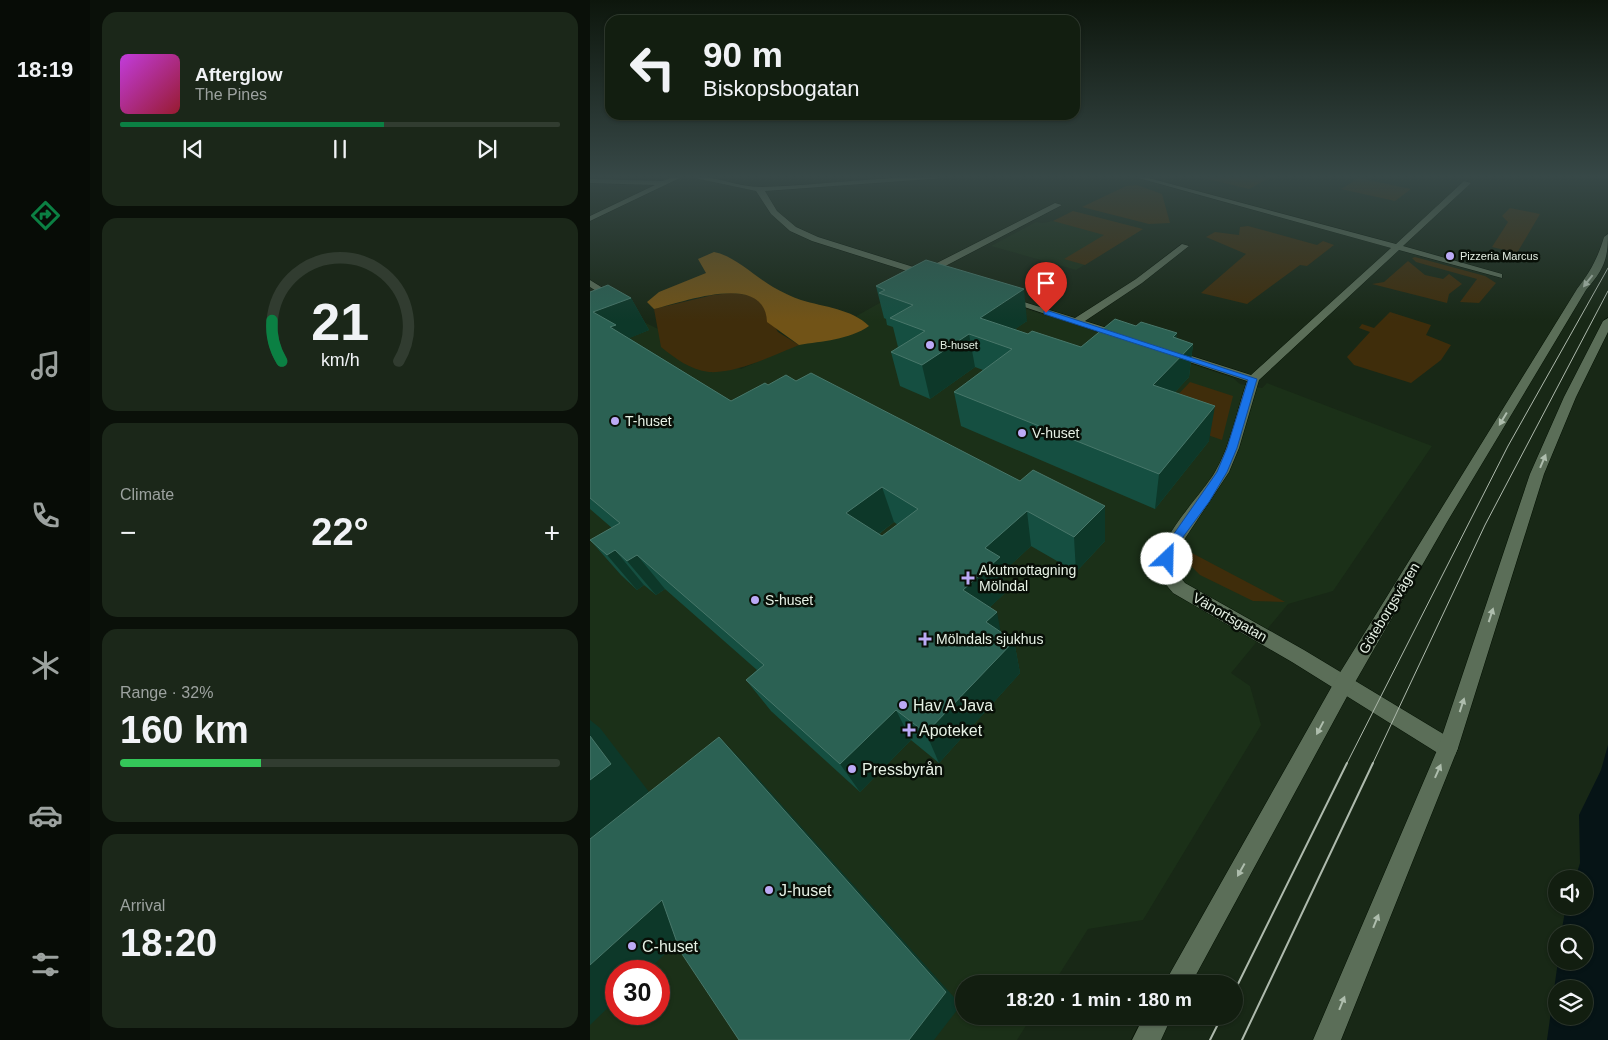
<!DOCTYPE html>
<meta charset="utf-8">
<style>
:root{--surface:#121e10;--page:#1b2719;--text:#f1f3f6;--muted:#9ca29f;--line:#313c30;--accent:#0b8043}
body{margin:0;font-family:Arial,sans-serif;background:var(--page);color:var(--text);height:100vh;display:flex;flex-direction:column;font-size:19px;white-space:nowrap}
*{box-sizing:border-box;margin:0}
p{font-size:16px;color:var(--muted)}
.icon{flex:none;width:28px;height:28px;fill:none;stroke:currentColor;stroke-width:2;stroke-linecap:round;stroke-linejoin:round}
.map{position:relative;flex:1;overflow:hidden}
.side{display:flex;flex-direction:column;gap:12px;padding:12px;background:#0a1009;width:500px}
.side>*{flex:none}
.top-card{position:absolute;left:15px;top:15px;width:475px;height:105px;border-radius:15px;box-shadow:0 1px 4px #0004,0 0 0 1px var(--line);background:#121e10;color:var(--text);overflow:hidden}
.tools{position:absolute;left:958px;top:870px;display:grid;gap:10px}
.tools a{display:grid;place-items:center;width:45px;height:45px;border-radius:50%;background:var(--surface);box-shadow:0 1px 4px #0004,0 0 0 1px var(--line);font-size:25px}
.speed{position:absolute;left:15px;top:960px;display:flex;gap:10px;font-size:25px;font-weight:700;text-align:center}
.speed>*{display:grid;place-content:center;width:65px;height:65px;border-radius:50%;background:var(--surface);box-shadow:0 1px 4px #0004,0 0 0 1px var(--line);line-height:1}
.speed .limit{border:8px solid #d22;background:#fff;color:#111}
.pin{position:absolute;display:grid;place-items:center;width:42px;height:42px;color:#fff;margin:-51px -21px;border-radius:50% 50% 50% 0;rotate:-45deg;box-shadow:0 0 5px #0007}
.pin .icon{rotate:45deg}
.me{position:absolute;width:55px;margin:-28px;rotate:24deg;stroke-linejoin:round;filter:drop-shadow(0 0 4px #0008)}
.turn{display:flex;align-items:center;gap:18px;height:105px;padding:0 15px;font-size:22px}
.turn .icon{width:65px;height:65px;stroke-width:2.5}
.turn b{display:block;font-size:35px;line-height:42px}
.big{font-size:38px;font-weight:800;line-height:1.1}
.side .card{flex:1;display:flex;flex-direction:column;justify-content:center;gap:8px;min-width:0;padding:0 18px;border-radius:15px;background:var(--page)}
.side .dial{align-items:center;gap:0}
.dial svg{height:130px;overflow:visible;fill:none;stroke:var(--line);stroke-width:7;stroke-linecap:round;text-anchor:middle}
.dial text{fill:var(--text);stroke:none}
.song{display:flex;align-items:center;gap:15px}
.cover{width:60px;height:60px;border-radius:8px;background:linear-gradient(135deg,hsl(290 70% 55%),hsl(350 70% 35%))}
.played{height:5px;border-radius:2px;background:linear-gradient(90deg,var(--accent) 60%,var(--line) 60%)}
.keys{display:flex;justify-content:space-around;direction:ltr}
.heat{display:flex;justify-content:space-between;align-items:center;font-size:28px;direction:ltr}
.charge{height:8px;border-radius:4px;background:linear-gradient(90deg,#34c759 32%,var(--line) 0)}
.trip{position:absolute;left:365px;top:975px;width:288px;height:50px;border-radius:25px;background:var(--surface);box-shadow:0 1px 4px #0004,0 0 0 1px var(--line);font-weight:800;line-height:50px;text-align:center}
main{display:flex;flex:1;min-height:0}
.tab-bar{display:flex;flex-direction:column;width:90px;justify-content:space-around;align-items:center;background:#070c06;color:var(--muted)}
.tab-bar .icon{width:35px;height:35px}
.tab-bar .on{color:var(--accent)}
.tab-bar b{font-size:22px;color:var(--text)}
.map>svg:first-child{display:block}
</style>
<main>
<nav class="tab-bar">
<b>18:19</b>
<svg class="icon on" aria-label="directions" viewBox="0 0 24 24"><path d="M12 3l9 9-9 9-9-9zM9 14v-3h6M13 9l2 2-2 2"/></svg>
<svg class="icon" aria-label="music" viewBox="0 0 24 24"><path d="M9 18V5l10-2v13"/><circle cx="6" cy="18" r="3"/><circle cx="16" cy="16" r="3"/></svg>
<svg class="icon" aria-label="phone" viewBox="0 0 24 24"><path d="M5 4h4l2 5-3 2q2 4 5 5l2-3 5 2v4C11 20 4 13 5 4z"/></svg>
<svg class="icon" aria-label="climate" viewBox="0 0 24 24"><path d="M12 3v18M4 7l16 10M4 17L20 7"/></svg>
<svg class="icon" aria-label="car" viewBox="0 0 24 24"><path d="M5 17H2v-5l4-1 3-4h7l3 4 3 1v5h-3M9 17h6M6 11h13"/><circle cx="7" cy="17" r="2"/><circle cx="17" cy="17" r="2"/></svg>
<svg class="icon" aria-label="filters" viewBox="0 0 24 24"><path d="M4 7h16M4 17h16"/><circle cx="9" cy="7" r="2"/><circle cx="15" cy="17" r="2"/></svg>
</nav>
<section class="side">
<div class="card">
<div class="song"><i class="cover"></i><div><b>Afterglow</b><p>The Pines</p></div></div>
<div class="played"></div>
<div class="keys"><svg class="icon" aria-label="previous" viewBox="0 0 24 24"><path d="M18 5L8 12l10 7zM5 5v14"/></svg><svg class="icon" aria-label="pause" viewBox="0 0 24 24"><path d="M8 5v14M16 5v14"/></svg><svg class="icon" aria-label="next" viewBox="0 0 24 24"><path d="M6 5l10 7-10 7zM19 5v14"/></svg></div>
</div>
<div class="card dial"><svg viewBox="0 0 100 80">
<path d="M14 69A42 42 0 1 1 86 69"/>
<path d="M14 69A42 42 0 0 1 8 44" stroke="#0b8043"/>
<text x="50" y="56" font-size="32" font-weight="700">21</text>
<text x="50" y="72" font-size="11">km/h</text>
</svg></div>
<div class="card"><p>Climate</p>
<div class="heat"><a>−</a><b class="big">22°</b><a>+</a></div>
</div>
<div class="card"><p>Range · 32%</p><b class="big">160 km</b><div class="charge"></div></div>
<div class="card"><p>Arrival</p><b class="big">18:20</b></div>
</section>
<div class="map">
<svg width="1018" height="1040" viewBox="0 0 1018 1040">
<rect width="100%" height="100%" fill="#182816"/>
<g fill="#1b3018" fill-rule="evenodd">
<path d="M483 211 553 229 486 270 401 246 446 222 452 223 463 221Z"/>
<path d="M334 278 478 322 643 378 650 384 672 388 677 383 842 446 743 591 698 604 641 673 660 686 671 725 553 920 498 929 463 984H374V1016H442L427 1040H0V309L31 311 151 369 254 323ZM26 971H69V1014H26Z"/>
</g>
<g fill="#3f2d0b">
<path d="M605 176H683L659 189Z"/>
<path d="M769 178 821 189 805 201 751 189Z"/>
<path d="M547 185 572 194 580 223 559 224 492 207 536 186Z"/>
<path d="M920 208 950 214 927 253 902 247 918 222 912 216Z"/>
<path d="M483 211 553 229 495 265 474 259 514 235 463 221Z"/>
<path d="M658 226 727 245 733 241 744 245 717 266 710 265 657 304 611 293 656 254 616 237 625 232 649 235 650 227Z"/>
<path d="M825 257 895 276 906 283 889 303 870 302 887 279 826 262 822 258Z"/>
<path d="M818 261 835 275 853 279 859 274 872 284 859 294 857 303 782 284 794 282Z"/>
<path d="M141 293 161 295 170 301 188 332 209 345C184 355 146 374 119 372 100 370 85 358 71 347L64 309 123 295Z"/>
<path d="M800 312 841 325 836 335 861 345 851 360 821 383 764 365 757 357 780 332 769 328 772 324 784 328Z"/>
<path d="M600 382 643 396 632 440 567 417Z"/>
<path d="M600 552 695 602 663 601 610 575 601 566 597 557Z"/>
</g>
<path fill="#715317" d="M124 252C145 256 164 276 183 287 192 292 202 297 211 300 234 307 262 309 279 326 259 340 232 341 209 345L177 322C175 271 94 302 64 309L57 302 69 292 116 273 108 259Z"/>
<path fill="#061416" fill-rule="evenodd" d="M1018 745V1040H957L968 961H994V934H971L976 906H994V879H985L990 863 989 815 1011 770ZM966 989H994V1016H966Z"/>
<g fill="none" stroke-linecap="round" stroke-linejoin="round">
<defs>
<g id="street">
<path d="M85 176H94L0 221V216L65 185 0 183V179L73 181Z"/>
<path d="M95 176C121 174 146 187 171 187 233 185 295 176 357 176L354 178 175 191 187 211 206 227 228 237 333 270 465 203 472 205 342 273 344 275 339 278 222 241 200 231 181 214 166 191Z"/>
<path d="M541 176H551L806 244 874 181 881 183 813 246 912 274V278L809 250 669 380 649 448 639 472 588 549 585 570 595 583 714 650 865 741 868 748 865 755 858 758 851 755 702 662 583 593C578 587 570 578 569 570 564 541 611 496 625 472 641 445 647 410 657 381L578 355V351H586L661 375 801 248Z"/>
<path d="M592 244 599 246 552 283 495 321 536 334V338H528L413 300 418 297 485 318 546 279Z"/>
<path d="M0 280 29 298V302H23L0 287Z"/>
</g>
<g id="secondary">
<path d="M1018 234C1018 261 1013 270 996 290L857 522 760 691 601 984H574L746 679 987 289C1000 272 1008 258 1014 237Z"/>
<path d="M1018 318V332L986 397 954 474 868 748 751 1040H723L848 748 940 474 974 397 1013 321Z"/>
<path d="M554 1016H582L571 1040H542Z"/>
</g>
</defs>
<use href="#street" stroke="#031002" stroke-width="1"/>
<use href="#secondary" stroke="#031002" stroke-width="1"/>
<use href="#street" fill="#5b6e58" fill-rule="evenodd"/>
<use href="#secondary" fill="#5b6e58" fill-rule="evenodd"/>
<g stroke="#aebaad" stroke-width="1">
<path d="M756 765 918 446 1018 268"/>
<path d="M782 765 895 525 1018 291"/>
</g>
<g stroke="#aebaad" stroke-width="2">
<path d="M644 992 757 763"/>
<path d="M620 1040 632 1016"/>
<path d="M652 1040 783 763"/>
</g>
</g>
<g fill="#154f41" fill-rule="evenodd">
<path d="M286 286 437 321 425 329 438 334 491 347 586 338 603 344 599 377 585 392 619 441 565 509 371 426 364 392 393 370 385 367 340 399 310 386 301 352 308 347 303 327 297 325 296 319 294 318Z"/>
<path d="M0 292 41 298 59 330 39 338 141 401 178 385 515 541 486 572 441 546 412 573 416 592 400 607 411 632 424 641 430 673 349 763 321 740 270 792 181 711 156 680 167 670 75 589 66 595 54 585 47 590 31 575 0 540 22 528 0 509ZM304 522 308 525 292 536 289 534Z"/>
</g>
<g fill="#0d3829">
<path d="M434 289 437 321 405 343 390 318Z"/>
<path d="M41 298 59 330 35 340 3 312Z"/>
<path d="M587 333 584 363 603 344 599 377 560 419 563 385 583 337Z"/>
<path d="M379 334 385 367 340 399 332 365Z"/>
<path d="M625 406 619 441 565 509 569 474Z"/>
<path d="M292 487 304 522 270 548 256 513Z"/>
<path d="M515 506V541L486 572 484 537Z"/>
<path d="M437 511 441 546 412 573 416 592 382 624 373 590 395 548Z"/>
<path d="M25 550 54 585 47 590 17 555Z"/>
<path d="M47 555 75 589 66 595 37 561Z"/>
<path d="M407 612 413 645 396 622Z"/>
<path d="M424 641 430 673 349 763 336 733Z"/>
<path d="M306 710 321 740 270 792 250 764Z"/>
<path d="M0 720 10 728 59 792 0 839Z"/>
<path d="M129 737 157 766 371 1005 344 1040H319Z"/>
<path d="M72 900 111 920 57 971H26V1000L0 1025V965Z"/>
</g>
<g fill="#2b6153" stroke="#48776a" fill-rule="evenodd">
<path d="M336 260 434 289 390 318 438 334 442 331 491 347 525 319 546 326 551 322 587 333 583 337 603 344 563 385 625 406 569 474 364 392 422 349 379 334 332 365 301 352 335 331 300 318 323 305 289 293 295 290 286 286Z"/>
<path d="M18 285 41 298 3 312 26 325 20 327 141 401 175 383 178 385 196 375 206 381 221 373 430 481 443 470 515 506 484 537 437 511 395 548 410 557 373 590 407 612 396 622 424 641 336 733 306 710 250 764 156 680 174 665 47 555 37 561 25 550 17 555 0 540 30 523 0 498V292ZM292 487 328 509 292 536 256 513Z"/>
<path d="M0 736 21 764 0 780Z"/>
<path d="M129 737 356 992 319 1040H149L90 951 72 900 0 965V839Z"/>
</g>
<defs><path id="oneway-solid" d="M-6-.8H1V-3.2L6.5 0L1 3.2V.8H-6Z" transform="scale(1.25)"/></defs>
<g fill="#aebdad">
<use href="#oneway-solid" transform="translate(998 281) rotate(128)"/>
<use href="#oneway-solid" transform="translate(913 419) rotate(121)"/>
<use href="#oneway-solid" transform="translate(953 461) rotate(-67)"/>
<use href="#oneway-solid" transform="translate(901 615) rotate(-72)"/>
<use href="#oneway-solid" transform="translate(872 705) rotate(-72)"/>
<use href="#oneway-solid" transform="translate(730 728) rotate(118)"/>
<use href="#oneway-solid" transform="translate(848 771) rotate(-66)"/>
<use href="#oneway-solid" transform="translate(651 870) rotate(119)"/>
<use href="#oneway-solid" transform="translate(786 921) rotate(-68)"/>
<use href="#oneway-solid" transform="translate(752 1003) rotate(-68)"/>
</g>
<linearGradient id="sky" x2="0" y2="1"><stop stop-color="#0d160c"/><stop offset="0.55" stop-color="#374847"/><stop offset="1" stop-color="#374847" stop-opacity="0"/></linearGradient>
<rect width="1018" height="321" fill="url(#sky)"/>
<path fill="#1a73e8" stroke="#114b97" d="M456 310 667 379 647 448 637 472 619 502 593 537 582 562H573L571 559 574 548 627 472 637 448 658 380 454 314V311Z"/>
<g fill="#bcaaf6" stroke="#080f07" stroke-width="2">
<circle cx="860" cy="256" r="5"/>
<circle cx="340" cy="345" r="5"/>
<circle cx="25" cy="421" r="5"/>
<circle cx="432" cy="433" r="5"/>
<path d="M375.5 570.5h5v5h5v5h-5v5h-5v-5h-5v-5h5z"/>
<circle cx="165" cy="600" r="5"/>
<path d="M332.5 631.5h5v5h5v5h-5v5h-5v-5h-5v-5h5z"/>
<circle cx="313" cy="705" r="5"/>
<path d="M316.5 722.5h5v5h5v5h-5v5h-5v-5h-5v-5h5z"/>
<circle cx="262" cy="769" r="5"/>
<circle cx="179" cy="890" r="5"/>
<circle cx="42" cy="946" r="5"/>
</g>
<g text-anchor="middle" stroke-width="5" stroke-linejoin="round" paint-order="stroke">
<g font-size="11" fill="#e6f1e5" stroke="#080f07" text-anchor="start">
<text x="870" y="260">Pizzeria Marcus</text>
<text x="350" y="349">B-huset</text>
</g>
<g font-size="14" fill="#e6f1e5" stroke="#080f07" text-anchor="start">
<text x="35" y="426">T-huset</text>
<text x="442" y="438">V-huset</text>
<text x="389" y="575">Akutmottagning<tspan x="389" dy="16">Mölndal</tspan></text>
<text x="175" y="605">S-huset</text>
<text x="346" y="644">Mölndals sjukhus</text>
</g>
<g font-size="14" fill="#e6f1e5" stroke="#080f07">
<text transform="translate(799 608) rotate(-59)" y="5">Göteborgsvägen</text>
<text transform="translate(640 617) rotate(30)" y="5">Vänortsgatan</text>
</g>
<g font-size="16" fill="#e6f1e5" stroke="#080f07" text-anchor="start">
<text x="323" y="711">Hav A Java</text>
<text x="329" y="736">Apoteket</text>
<text x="272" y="775">Pressbyrån</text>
<text x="189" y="896">J-huset</text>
<text x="52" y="952">C-huset</text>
</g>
</g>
</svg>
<div class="tools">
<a><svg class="icon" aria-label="sound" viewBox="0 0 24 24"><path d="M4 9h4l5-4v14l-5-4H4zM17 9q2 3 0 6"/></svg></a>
<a><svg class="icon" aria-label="search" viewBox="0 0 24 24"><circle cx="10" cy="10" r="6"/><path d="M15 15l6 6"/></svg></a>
<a><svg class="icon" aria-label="layers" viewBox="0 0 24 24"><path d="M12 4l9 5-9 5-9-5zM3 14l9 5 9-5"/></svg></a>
</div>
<div class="speed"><div class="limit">30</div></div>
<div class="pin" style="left:456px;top:313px;background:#d93025"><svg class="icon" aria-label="arrive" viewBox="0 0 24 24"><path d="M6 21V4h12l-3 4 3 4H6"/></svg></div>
<svg class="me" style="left:577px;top:559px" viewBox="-20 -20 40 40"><circle r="19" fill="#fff"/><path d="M0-13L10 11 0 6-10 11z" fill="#1a73e8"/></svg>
<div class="trip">18:20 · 1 min · 180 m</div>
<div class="top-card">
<div class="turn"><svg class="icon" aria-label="left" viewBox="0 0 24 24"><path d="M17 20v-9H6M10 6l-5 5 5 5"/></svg><div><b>90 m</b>Biskopsbogatan</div></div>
</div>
</div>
</main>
